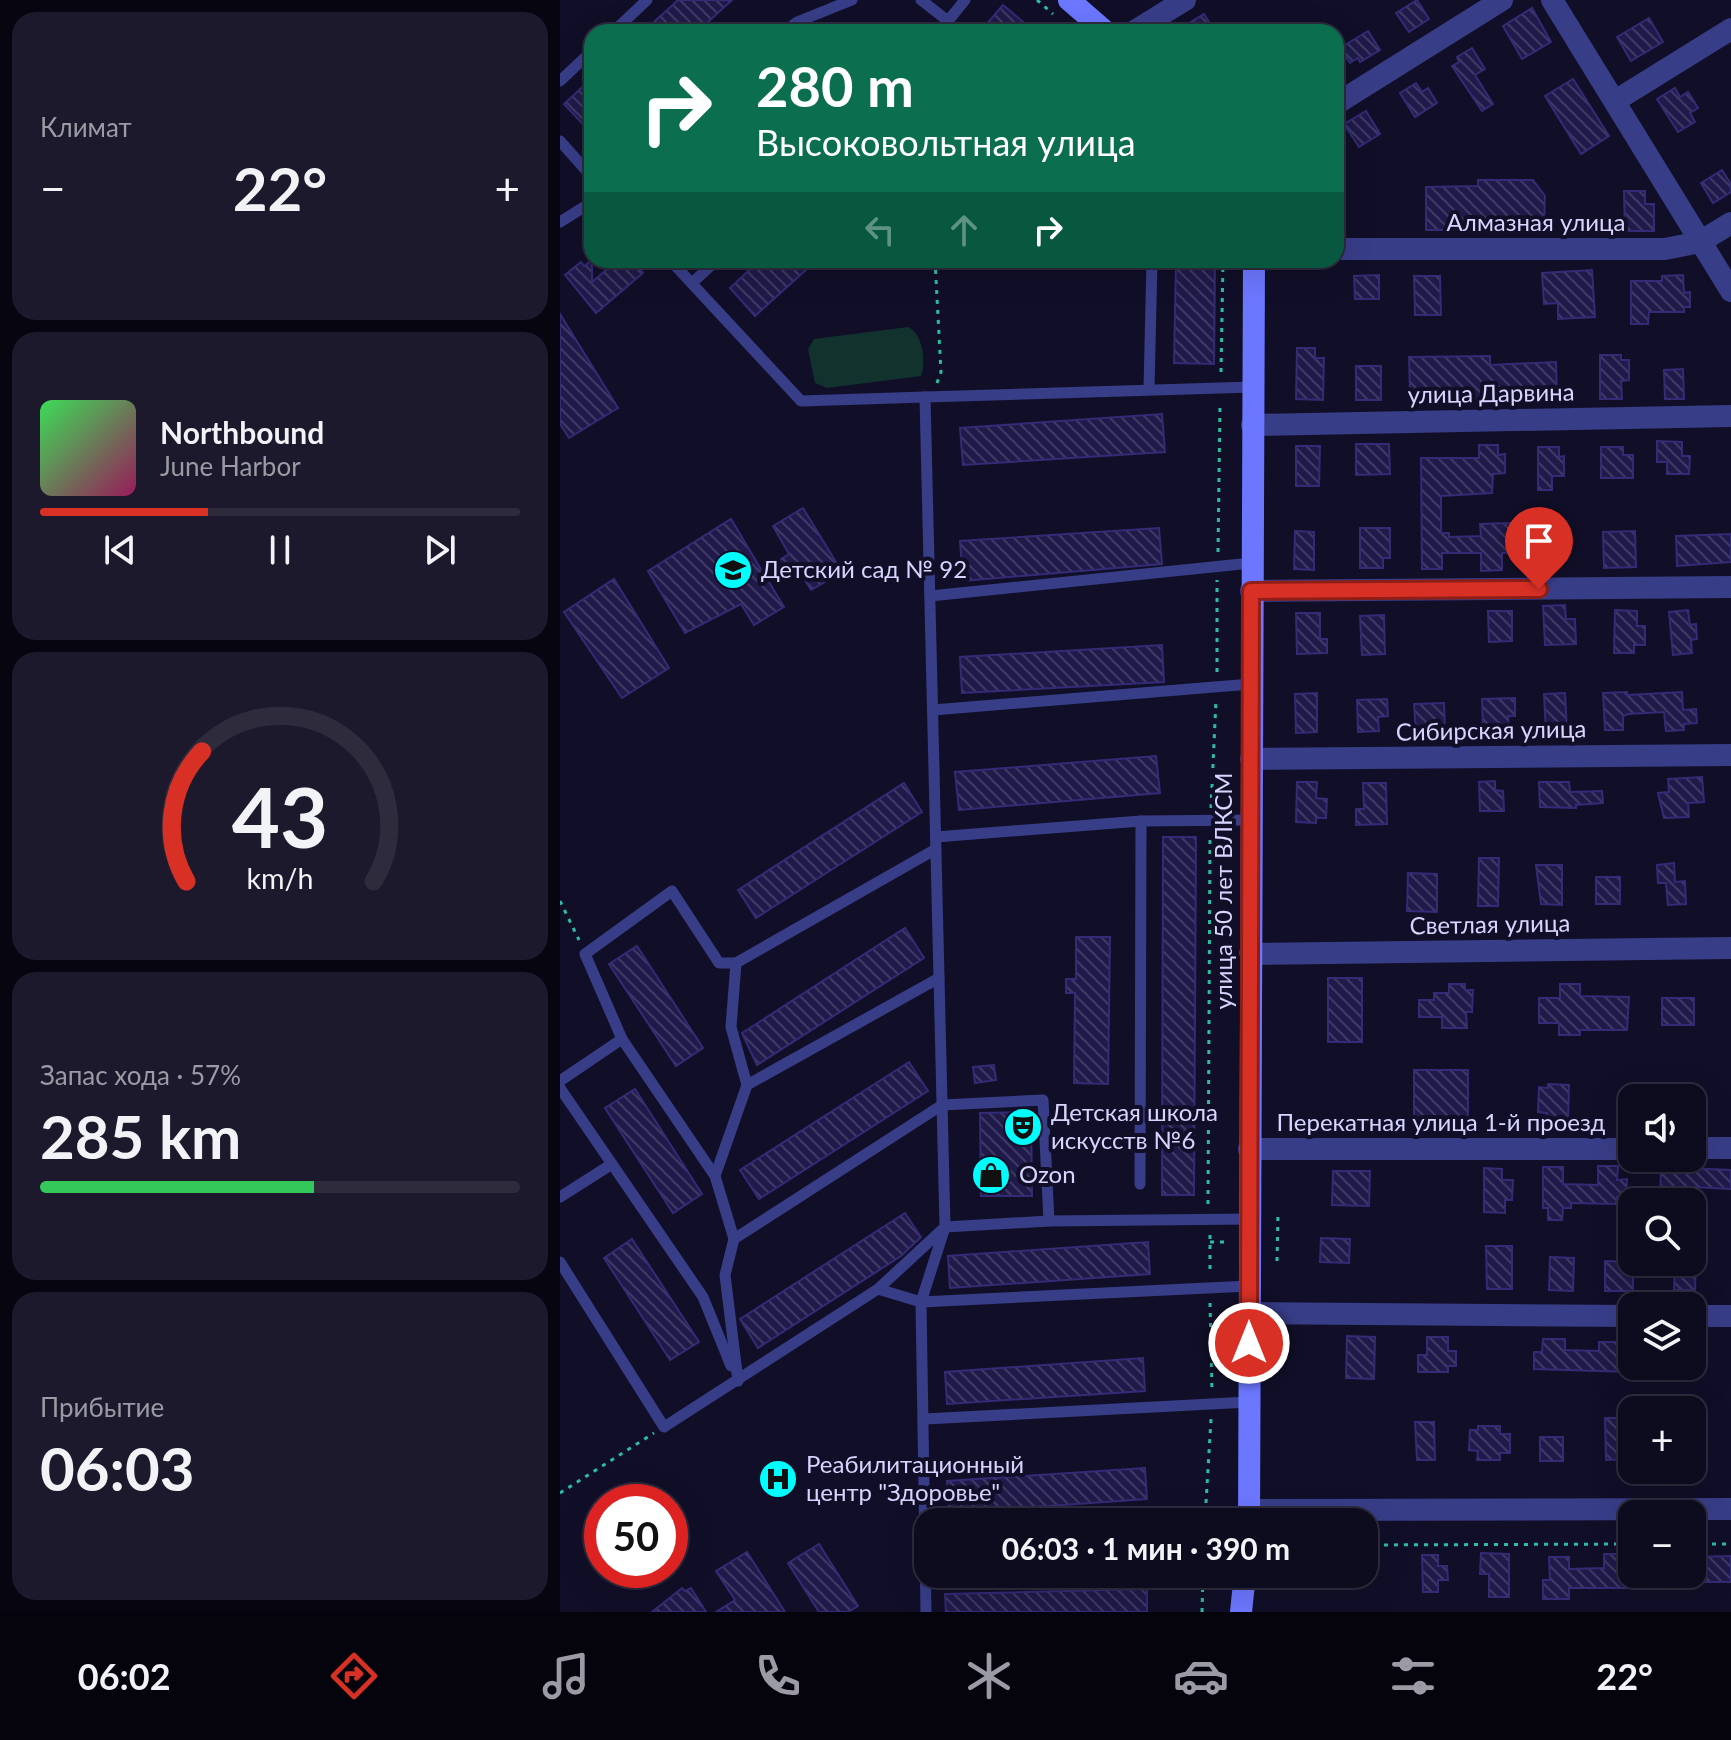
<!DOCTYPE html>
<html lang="ru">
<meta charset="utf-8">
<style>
:root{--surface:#0d0b1e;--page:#1b192b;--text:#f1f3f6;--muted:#9a9ba4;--line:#2d2b3c;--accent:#d93025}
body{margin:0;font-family:Lato,sans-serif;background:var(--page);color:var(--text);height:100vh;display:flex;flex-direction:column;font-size:30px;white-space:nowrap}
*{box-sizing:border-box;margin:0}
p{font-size:26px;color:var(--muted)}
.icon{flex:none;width:44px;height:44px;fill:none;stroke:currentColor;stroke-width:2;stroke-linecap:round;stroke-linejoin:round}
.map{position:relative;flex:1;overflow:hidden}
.sheet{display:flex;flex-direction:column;gap:12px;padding:12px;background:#070610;width:560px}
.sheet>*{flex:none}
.guide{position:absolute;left:24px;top:24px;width:760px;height:244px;border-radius:24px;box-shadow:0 8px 32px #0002,0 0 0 2px var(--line);background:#0b6e4f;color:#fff;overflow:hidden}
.fabs{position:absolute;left:1058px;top:1084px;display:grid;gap:16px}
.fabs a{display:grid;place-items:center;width:88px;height:88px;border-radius:16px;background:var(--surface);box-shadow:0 8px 32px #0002,0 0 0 2px var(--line);font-size:40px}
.speed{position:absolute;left:24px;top:1484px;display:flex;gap:16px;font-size:40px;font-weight:700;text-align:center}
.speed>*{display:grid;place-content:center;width:104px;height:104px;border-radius:50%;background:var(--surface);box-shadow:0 8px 32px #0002,0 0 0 2px var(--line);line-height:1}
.speed .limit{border:12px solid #d22;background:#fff;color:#111}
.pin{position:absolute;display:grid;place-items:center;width:68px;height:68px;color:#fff;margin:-82px -34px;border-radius:50% 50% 50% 0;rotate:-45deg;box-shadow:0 0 8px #0007}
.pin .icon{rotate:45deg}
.me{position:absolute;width:88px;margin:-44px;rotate:0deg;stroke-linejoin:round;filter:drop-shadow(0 0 6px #0008)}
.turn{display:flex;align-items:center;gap:28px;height:168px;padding:0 40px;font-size:36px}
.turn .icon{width:104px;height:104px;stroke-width:2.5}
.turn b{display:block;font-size:56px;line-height:68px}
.lanes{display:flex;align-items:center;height:76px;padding:0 40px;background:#0003;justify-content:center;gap:40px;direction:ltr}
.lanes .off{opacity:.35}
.big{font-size:60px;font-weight:700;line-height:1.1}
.sheet .card{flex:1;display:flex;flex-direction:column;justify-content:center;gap:12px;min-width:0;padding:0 28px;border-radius:24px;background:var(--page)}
.sheet .dial{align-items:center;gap:0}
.dial svg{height:208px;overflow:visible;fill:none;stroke:var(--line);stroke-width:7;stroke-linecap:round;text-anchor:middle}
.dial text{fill:var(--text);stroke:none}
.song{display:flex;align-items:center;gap:24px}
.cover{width:96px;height:96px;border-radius:12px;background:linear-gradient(135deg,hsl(130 70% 55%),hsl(330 70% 35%))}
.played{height:8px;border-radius:4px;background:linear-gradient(90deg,var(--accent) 35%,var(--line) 35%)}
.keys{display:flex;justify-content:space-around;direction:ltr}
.heat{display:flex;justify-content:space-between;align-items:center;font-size:44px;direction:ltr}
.charge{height:12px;border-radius:6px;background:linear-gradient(90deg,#34c759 57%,var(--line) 0)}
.trip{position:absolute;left:354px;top:1508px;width:464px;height:80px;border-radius:24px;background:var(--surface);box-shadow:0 8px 32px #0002,0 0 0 2px var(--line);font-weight:700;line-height:80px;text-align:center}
.tab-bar{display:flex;height:128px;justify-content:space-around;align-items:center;background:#05040c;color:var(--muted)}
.tab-bar .icon{width:56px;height:56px}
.tab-bar .on{color:var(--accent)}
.tab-bar b{font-size:36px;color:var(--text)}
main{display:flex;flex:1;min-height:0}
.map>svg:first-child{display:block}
</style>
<main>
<section class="sheet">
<div class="card"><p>Климат</p>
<div class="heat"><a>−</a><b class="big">22°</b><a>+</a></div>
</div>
<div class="card">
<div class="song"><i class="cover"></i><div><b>Northbound</b><p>June Harbor</p></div></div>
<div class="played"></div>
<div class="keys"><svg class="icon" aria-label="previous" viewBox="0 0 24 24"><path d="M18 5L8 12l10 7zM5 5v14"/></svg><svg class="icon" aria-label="pause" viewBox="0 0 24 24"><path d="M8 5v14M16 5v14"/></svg><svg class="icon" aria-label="next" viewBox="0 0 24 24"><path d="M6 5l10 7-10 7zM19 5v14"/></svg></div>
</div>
<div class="card dial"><svg viewBox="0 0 100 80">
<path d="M14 69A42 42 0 1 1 86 69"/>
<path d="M14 69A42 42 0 0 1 20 19" stroke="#d93025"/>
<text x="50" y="56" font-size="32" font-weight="700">43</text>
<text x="50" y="72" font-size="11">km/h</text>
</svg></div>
<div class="card"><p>Запас хода · 57%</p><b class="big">285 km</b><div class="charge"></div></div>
<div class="card"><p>Прибытие</p><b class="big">06:03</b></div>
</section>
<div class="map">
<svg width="1171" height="1612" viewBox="0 0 1171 1612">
<defs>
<pattern id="building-back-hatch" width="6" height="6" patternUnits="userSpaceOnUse" patternTransform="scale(2)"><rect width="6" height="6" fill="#1f1a49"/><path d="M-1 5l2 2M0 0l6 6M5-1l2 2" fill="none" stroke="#3f3a64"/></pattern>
</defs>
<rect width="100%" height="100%" fill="#110f28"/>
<path fill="#12322e" d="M348 327C363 334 366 361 361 376L267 388 255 383 248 349 254 339Z"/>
<g fill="url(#building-back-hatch)" stroke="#332b76" stroke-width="2">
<path d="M118 0H172L137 32H83Z"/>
<path d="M857 0 869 19 849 32 836 13Z"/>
<path d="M443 5 475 32H420Z"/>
<path d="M972 8 991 42 962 59 943 26Z"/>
<path d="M644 14 655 32H615Z"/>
<path d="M1089 18 1103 42 1071 61 1057 37Z"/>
<path d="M808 31 820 50 800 62 798 58 790 63 780 48Z"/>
<path d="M912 48 925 69 915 75 933 104 922 111 892 66 899 62 897 57Z"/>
<path d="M32 78V134L4 104Z"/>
<path d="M1013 79 1049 136 1021 154 985 96Z"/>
<path d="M856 83 862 92 868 88 877 103 855 117 840 93Z"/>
<path d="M1115 88 1120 97 1128 92 1138 108 1130 113 1135 122 1118 132 1097 99Z"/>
<path d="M806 111 820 134 799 147 784 124Z"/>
<path d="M1162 170 1171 184V192L1153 203 1141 183Z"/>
<path d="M918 180H973L985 196 984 225H893V230H866V187L918 186Z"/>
<path d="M1064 191H1085V204H1094V231H1065Z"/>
<path d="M32 260V282L58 260H72L83 273 36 313 5 275 21 262 24 266Z"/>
<path d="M200 260H257L195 316 170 288Z"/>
<path d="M616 260H655L654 364 614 363Z"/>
<path d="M1032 270 1035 317 998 319V303L984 304 982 273Z"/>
<path d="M819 275V299H795L794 276Z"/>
<path d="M1123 275 1124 293 1130 292V307H1124V312H1089L1088 324H1071V281H1102V276Z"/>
<path d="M854 276H880L881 315H855Z"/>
<path d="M0 314 58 408 9 438 0 424Z"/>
<path d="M737 348H755V358H764L763 400 736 399Z"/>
<path d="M1040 355H1061V360H1069V380L1061 381 1062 399H1040Z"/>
<path d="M930 356V365L996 362 997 397 970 398 969 389H937V398L907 399V392L850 393 849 357Z"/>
<rect x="796" y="366" width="25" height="34"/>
<path d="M1123 369 1124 399H1105L1104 370Z"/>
<path d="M602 414 605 452 403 465 400 428Z"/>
<path d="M1097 441 1122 442V456H1130L1129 474H1107V462H1097Z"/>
<path d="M796 444H829L830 474 796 475Z"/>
<path d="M919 445H938V455L945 454V473L933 474 932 493 881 496V533H889V537L921 536 920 524 950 523V553H942V570L921 571V553H882V569H862L861 458H919Z"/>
<path d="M736 446H760L759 486H736Z"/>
<path d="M978 447H999V457L1004 456V476H992V490H978Z"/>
<path d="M1041 447H1063V455H1073V478H1041Z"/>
<path d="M243 508 282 572 251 590 236 566 209 582 224 607 194 625 181 604 125 633 88 571 171 519 202 571 229 554 213 526Z"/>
<path d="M599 528 602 564 403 581 400 541Z"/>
<path d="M800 528H830V558H823V568H800Z"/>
<path d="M735 531 754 532V570L734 569Z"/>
<path d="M1075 531 1076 567 1044 568 1043 532Z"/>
<path d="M1171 534V562L1117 566 1116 536Z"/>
<path d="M54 579 109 668 62 698 4 612Z"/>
<path d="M1005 605 1006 619H1015L1016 644 985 645 983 606Z"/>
<path d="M1055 610 1077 611V626H1085V645H1074V653H1054Z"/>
<path d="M1128 610 1130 625 1136 624 1137 639 1131 640 1132 653 1113 655 1109 612Z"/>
<path d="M928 611H952V641L929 642Z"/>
<path d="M736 613H760V639H767V653L737 654Z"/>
<path d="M824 615 825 654 802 655 800 616Z"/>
<path d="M602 645 604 682 402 693 400 657Z"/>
<path d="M1067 692V695L1122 692 1123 710 1136 709 1137 723 1124 724V730L1106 731 1104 712 1068 714 1063 716V730H1045L1043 693Z"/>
<path d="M757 693V732L736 733 735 694Z"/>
<path d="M1005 693 1007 731 986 732 984 694Z"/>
<path d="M955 698V716H948L949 728 923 729 922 699Z"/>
<path d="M827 699 828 716 818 717 819 731 798 732 797 700Z"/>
<path d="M884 703 885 732 856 733 854 704Z"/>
<path d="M596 756 600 793 399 810 395 772Z"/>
<path d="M1142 777 1144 802 1128 803 1129 817 1104 818 1098 793 1109 792 1108 779Z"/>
<path d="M935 781V790L943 791 944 811H920L919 782Z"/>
<path d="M737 782H757L756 798 767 799 766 818H756V823L736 822Z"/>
<path d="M979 782H1009L1010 792 1042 791 1043 803 1016 805V808L980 807Z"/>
<path d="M344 783 362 812 196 918 178 890Z"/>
<path d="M803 783H826L827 824 796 825V809H804Z"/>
<path d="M603 837H636L634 1195H602Z"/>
<path d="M919 858H939L938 906H918Z"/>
<path d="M1114 863 1115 882 1125 881 1126 904 1108 905 1106 883H1098L1097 865Z"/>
<path d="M976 865H1002V905L981 904Z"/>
<path d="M848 873 877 874V912L847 911Z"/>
<rect x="1036" y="877" width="24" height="27"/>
<path d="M345 928 364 958 197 1065 182 1033Z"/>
<path d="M516 937H550L548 1084 514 1083 515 993H506V979H516Z"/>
<path d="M77 946 143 1048 116 1066 49 964Z"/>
<rect x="768" y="978" width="34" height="64"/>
<path d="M889 984H905V990H913L912 1012H906L907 1028H882V1017H859V1000H874V993H889Z"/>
<path d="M1000 984H1020V996L1069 997 1067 1030H1020V1035H999V1023H979V998H1000Z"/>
<rect x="1102" y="998" width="32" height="27"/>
<path d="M349 1062 368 1091 199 1199 180 1170Z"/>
<path d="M434 1065 436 1080 415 1083 413 1067Z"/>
<path d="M854 1070H908V1118L854 1119Z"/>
<path d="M988 1084 1009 1085 1008 1122 986 1121 987 1113 978 1112 979 1087 988 1088Z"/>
<path d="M75 1089 142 1194 113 1213 45 1108Z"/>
<path d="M471 1112 472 1196H421L420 1113Z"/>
<path d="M1038 1166H1058L1057 1180 1067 1179 1066 1197H1057L1056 1204 1011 1203V1208H1003L1002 1220H988V1208H983V1167H1003V1184L1038 1185Z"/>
<path d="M1101 1167 1171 1170V1189L1133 1187V1202H1100Z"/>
<path d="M924 1168 942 1169V1180H953L952 1200H945V1213L924 1212Z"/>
<path d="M773 1171H810L809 1206 772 1205Z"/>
<path d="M345 1213 361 1237 341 1256 198 1348 180 1319Z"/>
<path d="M761 1238 790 1239 789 1263 760 1262Z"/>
<path d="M72 1239 139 1342 110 1360 44 1258Z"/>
<path d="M588 1242 590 1274 390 1288 388 1256Z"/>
<path d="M926 1246H952V1289H927Z"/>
<path d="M990 1257 1014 1258 1013 1291 989 1290Z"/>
<path d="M1045 1261 1073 1262V1291H1045Z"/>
<path d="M1115 1262H1136L1135 1290H1114Z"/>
<path d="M787 1336 815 1337 814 1379 786 1378Z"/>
<path d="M867 1337H888V1351H896V1366H888V1372H858V1355H867Z"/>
<path d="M983 1339H1005V1350L1039 1351V1342H1072V1372L974 1369V1352H982Z"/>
<path d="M583 1358 585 1391 387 1404 385 1372Z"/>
<path d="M1045 1418H1071V1459L1046 1460Z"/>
<path d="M855 1422H874L875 1460H857Z"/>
<path d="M918 1426H940V1434H950V1453H940V1460H917L918 1451 909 1450 910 1430H918Z"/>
<rect x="980" y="1437" width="23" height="24"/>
<path d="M585 1468 587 1499 389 1513 387 1481Z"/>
<path d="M259 1544 298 1606 288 1612H259L228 1563Z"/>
<path d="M187 1552 225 1612H156L175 1600 156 1571Z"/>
<path d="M921 1553 949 1554V1597H929V1574H920Z"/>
<path d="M1044 1554H1067V1569L1077 1574V1588H1009V1599H983V1580H990L989 1557H1009V1569L1044 1568Z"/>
<path d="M862 1555H878V1566H887L888 1580H878V1592H863Z"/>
<path d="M1171 1556V1582H1132V1557Z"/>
<path d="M122 1588 125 1591 131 1588 146 1612H92Z"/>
<path d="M587 1589V1612H386L385 1594Z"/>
</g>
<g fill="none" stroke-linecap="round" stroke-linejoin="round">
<g stroke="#2bbda6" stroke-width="3" stroke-dasharray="4 6" stroke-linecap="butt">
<path d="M477 0 493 14"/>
<path d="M375 260 381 372 377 383"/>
<path d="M661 372 663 260"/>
<path d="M658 552 660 404"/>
<path d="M657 672V580"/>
<path d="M651 808 656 700"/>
<path d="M0 901 19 940"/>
<path d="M648 1204 650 836"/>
<path d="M650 1235V1275"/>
<path d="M650 1242H670"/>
<path d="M717 1261 718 1214"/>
<path d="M650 1303 652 1391"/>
<path d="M0 1493 94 1433"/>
<path d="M646 1503 651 1419"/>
<path d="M1132 1544H1171"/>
<path d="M804 1545 1072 1544"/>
<path d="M642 1612 643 1574"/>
</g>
<g stroke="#383d88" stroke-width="11">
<path d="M361 0 388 21"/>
<path d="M53 32 87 0"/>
<path d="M224 32 237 22 292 0"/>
<path d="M386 32 388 21 405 0"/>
<path d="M0 81 32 51"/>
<path d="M0 141 32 177"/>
<path d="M0 222 32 202"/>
<path d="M110 260 241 401 365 397"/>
<path d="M132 283 157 260"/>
<path d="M589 389 592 260"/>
<path d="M370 596 691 563"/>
<path d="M373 710 691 684"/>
<path d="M376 837 581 821"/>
<path d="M62 1039 155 1176"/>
<path d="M0 1081 62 1039 25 954 112 891 159 963H176"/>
<path d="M187 1085 379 978"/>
<path d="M0 1088 143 1297 171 1366"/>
<path d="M580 1184 581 821 690 820"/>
<path d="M0 1197 52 1164"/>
<path d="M174 1239 382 1105 483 1100 489 1221"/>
<path d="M0 1262 104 1427 318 1289"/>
<path d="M689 1286 361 1302 318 1289 385 1227 489 1221 689 1219"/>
<path d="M178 1381 165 1275 174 1239 155 1176 187 1085 171 1027 176 963 376 849"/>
<path d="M365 1419 689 1402"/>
<path d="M628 1522 689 1510"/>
<path d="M366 1612 361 1302 385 1227 365 397 693 387"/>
</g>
<g stroke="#383d88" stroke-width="22">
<path d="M992 0 1171 291"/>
<path d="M573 32 625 0"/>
<path d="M1055 101 1171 29"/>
<path d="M776 104 942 0"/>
<path d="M776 249H1105L1140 242 1171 223"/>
<path d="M692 425 1171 416"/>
<path d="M691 591 1171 587"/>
<path d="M691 759 1171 755"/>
<path d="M690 954 1171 948"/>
<path d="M1132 1148H1171"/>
<path d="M689 1149H1072"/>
<path d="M689 1313 1072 1316"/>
<path d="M1132 1316H1171"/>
</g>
<path stroke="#383d88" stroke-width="22" d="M690 1510 1171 1509"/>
<g stroke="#6c77ff" stroke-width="22">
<path d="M509 0 546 32"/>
<path d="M689 1522 694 260"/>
<path d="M681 1612 685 1574"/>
</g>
</g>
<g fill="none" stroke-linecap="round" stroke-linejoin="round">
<defs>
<path id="route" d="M689 1343 691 591 979 589"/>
</defs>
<use href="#route" stroke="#8d1f18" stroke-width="20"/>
<use href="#route" stroke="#d93025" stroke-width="14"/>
</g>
<defs>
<symbol id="school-disc" viewBox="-11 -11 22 22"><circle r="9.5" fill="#01feff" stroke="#110f28"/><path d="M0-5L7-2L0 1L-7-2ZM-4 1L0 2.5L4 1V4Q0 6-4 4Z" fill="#111"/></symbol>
<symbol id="theatre-disc" viewBox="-11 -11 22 22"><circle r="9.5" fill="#01feff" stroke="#110f28"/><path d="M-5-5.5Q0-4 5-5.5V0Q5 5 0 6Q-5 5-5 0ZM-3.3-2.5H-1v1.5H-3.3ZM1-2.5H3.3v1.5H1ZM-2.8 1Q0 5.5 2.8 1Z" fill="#111"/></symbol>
<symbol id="shop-disc" viewBox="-11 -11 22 22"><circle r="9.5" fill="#01feff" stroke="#110f28"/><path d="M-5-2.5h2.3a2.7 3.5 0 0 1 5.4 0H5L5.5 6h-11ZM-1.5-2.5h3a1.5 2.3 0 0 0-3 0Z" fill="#111"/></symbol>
<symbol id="hospital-disc" viewBox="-11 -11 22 22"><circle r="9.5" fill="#01feff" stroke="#110f28"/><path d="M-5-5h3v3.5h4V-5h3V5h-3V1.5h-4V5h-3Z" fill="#111"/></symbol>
</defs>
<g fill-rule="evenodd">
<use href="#school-disc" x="151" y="548" width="44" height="44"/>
<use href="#theatre-disc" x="441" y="1105" width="44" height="44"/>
<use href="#shop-disc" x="409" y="1153" width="44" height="44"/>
<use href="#hospital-disc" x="196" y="1457" width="44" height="44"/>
</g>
<g text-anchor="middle" stroke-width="8" stroke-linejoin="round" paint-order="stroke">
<g font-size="24" fill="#d6d5ff" stroke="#110f28">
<text x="976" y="231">Алмазная улица</text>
<text transform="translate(931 394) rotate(-1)" y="8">улица Дарвина</text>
<text transform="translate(931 731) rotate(-1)" y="8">Сибирская улица</text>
<text transform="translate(664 891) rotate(-90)" y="8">улица 50 лет ВЛКСМ</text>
<text transform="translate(930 925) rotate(-1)" y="8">Светлая улица</text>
<text x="881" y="1131">Перекатная улица 1-й проезд</text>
</g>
<g font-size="24" fill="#d6d5ff" stroke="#110f28" text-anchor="start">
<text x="201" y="578">Детский сад № 92</text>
<text x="491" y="1121">Детская школа<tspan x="491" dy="28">искусств №6</tspan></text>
<text x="459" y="1183">Ozon</text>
<text x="246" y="1473">Реабилитационный<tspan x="246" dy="28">центр "Здоровье"</tspan></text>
</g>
</g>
</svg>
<div class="fabs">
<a><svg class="icon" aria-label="sound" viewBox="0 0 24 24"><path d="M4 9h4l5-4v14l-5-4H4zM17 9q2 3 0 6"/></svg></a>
<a><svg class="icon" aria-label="search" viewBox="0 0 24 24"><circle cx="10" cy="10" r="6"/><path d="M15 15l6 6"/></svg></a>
<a><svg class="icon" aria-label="layers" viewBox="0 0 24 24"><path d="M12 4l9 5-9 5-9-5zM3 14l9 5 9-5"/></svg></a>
<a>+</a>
<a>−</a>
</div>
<div class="speed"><div class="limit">50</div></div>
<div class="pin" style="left:979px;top:589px;background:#d93025"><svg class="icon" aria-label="arrive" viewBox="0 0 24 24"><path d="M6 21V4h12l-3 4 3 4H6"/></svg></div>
<svg class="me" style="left:689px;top:1343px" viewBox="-20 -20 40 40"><circle r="17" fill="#d93025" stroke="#fff" stroke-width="3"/><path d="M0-11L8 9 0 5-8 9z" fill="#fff"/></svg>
<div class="trip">06:03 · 1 мин · 390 m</div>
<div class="guide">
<div class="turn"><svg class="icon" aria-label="right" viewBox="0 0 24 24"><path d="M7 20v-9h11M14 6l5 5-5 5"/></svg><div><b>280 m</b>Высоковольтная улица</div></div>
<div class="lanes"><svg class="icon off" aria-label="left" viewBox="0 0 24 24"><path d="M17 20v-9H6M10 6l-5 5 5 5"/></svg><svg class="icon off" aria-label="ahead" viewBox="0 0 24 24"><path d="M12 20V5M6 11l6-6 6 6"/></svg><svg class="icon" aria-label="right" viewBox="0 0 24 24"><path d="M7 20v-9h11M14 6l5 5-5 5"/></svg></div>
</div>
</div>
</main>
<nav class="tab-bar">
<b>06:02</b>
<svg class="icon on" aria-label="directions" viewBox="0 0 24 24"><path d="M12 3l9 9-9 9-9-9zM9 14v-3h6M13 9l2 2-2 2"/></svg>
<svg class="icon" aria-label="music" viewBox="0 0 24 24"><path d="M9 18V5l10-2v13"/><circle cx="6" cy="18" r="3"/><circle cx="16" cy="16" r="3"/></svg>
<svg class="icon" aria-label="phone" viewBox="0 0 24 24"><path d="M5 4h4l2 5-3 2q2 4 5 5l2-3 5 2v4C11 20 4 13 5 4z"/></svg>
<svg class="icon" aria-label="climate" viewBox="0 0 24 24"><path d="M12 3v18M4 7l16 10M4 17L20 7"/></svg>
<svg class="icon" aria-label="car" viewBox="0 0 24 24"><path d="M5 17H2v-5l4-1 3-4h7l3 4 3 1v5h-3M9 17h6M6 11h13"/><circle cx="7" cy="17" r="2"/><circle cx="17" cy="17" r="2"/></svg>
<svg class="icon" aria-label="filters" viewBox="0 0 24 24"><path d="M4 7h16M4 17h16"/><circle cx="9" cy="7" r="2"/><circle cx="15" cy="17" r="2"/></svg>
<b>22°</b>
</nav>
